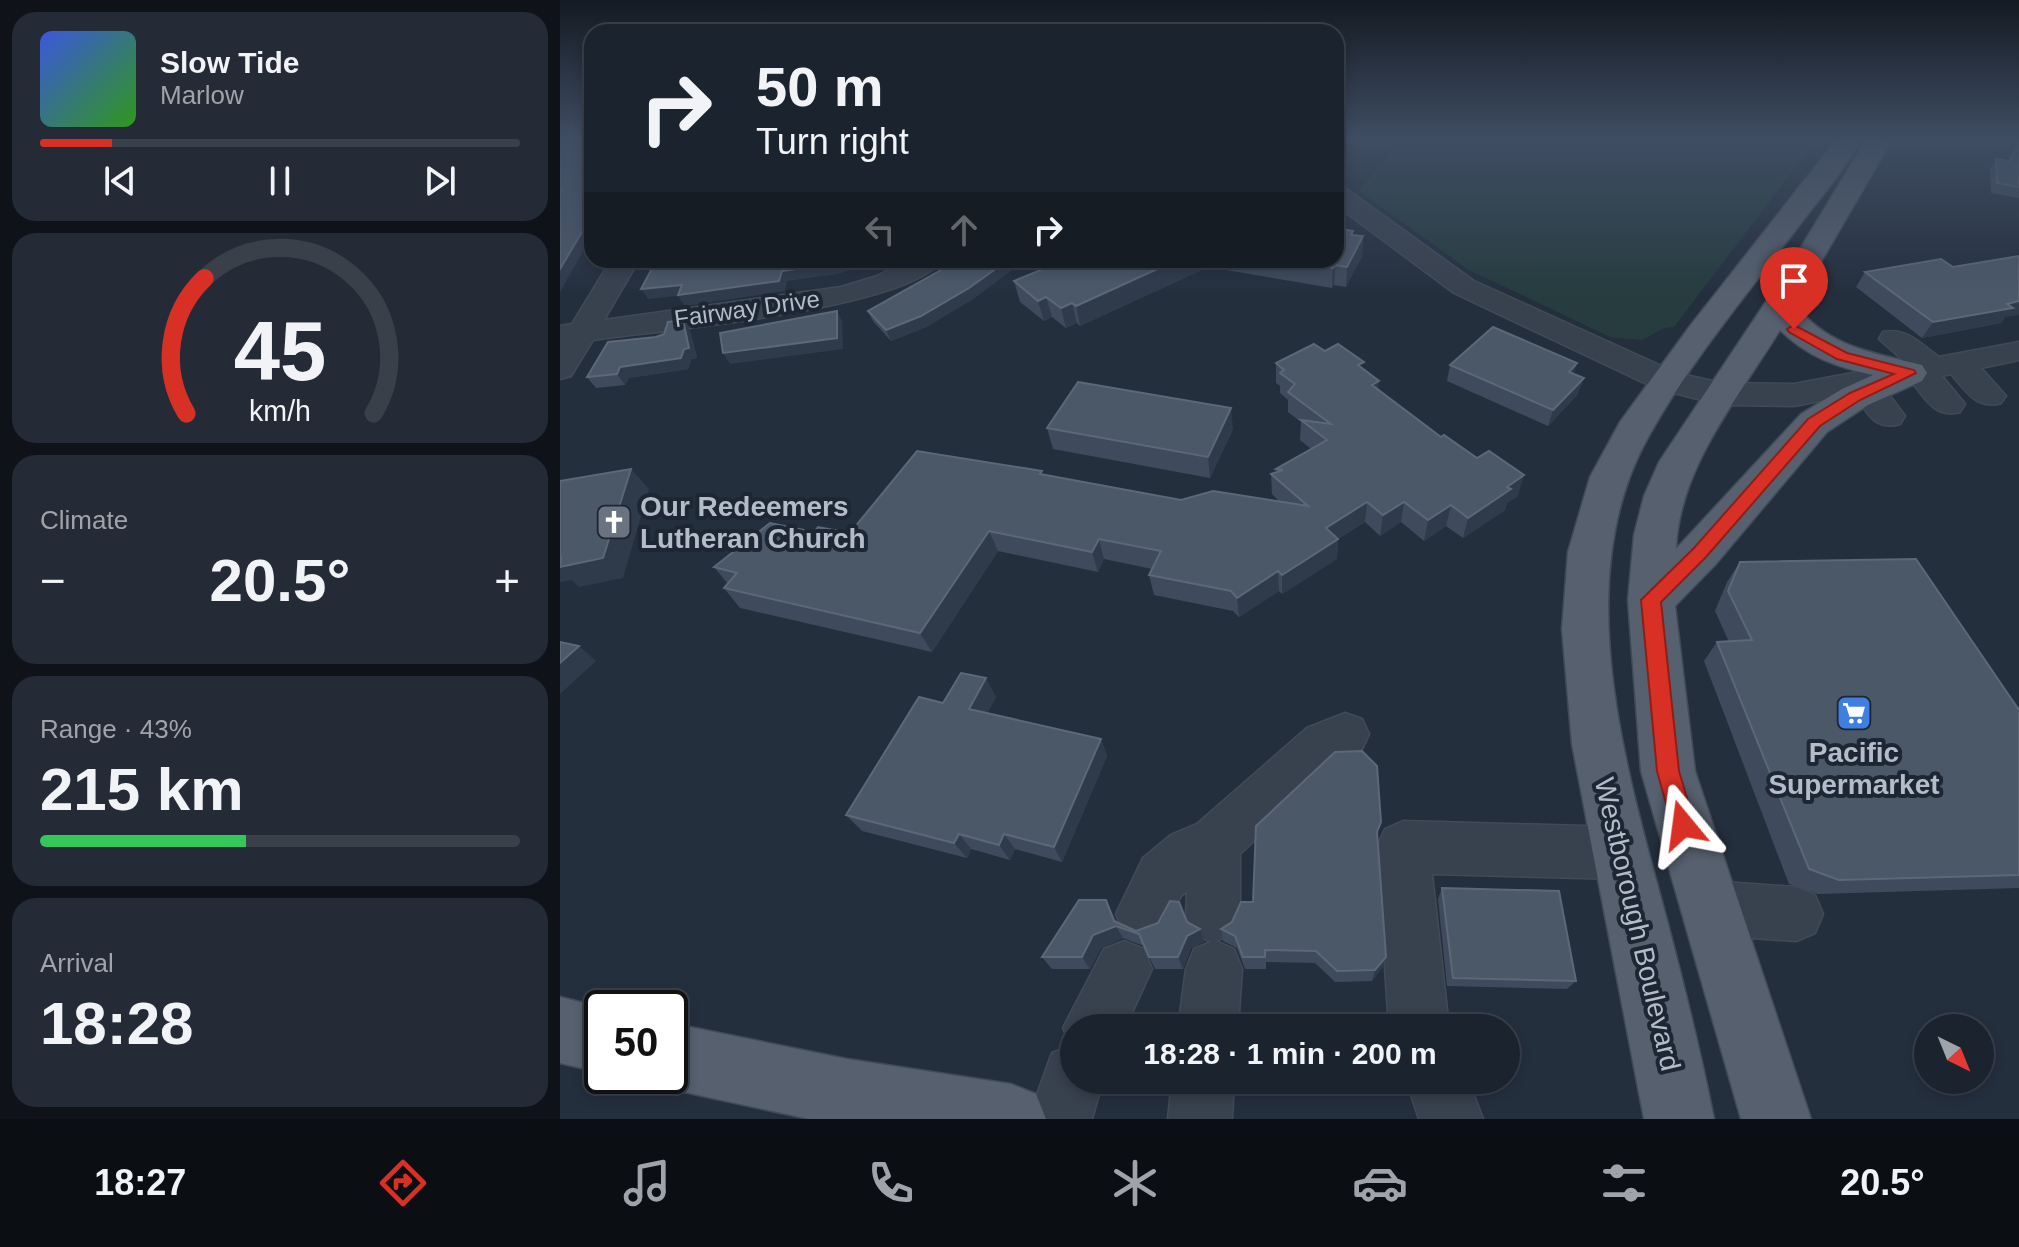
<!DOCTYPE html>
<meta charset="utf-8">
<style>
:root{--surface:#1b232e;--page:#242b36;--text:#f1f3f6;--muted:#a0a4aa;--line:#39404a;--accent:#d93025}
body{margin:0;font-family:Arial,sans-serif;background:var(--page);color:var(--text);height:100vh;display:flex;flex-direction:column;font-size:30px;white-space:nowrap}
*{box-sizing:border-box;margin:0}
p{font-size:26px;color:var(--muted)}
.icon{flex:none;width:44px;height:44px;fill:none;stroke:currentColor;stroke-width:2;stroke-linecap:round;stroke-linejoin:round}
.map{position:relative;flex:1;overflow:hidden}
.panel{display:flex;flex-direction:column;gap:12px;padding:12px;background:#0f1319;width:560px}
.panel>*{flex:none}
.hud{position:absolute;left:24px;top:24px;width:760px;height:244px;border-radius:24px;box-shadow:0 4px 12px #0003,0 0 0 2px var(--line);background:#1b232e;color:var(--text);overflow:hidden}
.needle{width:52px;rotate:137deg}
.fabs{position:absolute;left:1354px;top:1014px;display:grid;gap:16px}
.fabs a{display:grid;place-items:center;width:80px;height:80px;border-radius:50%;background:var(--surface);box-shadow:0 4px 12px #0003,0 0 0 2px var(--line);font-size:40px}
.speed{position:absolute;left:24px;top:990px;display:flex;gap:16px;font-size:40px;font-weight:700;text-align:center}
.speed>*{display:grid;place-content:center;width:104px;height:104px;border-radius:50%;background:var(--surface);box-shadow:0 4px 12px #0003,0 0 0 2px var(--line);line-height:1}
.speed .limit{border:4px solid #111;border-radius:12px;background:#fff;color:#111}
.pin{position:absolute;display:grid;place-items:center;width:68px;height:68px;color:#fff;margin:-82px -34px;border-radius:50% 50% 50% 0;rotate:-45deg;box-shadow:0 0 8px #0007}
.pin .icon{rotate:45deg}
.me{position:absolute;width:88px;margin:-44px;rotate:344deg;stroke-linejoin:round;filter:drop-shadow(0 0 6px #0008)}
.turn{display:flex;align-items:center;gap:28px;height:168px;padding:0 40px;font-size:36px}
.turn .icon{width:104px;height:104px;stroke-width:2.5}
.turn b{display:block;font-size:56px;line-height:68px}
.lanes{display:flex;align-items:center;height:76px;padding:0 40px;background:#0003;justify-content:center;gap:40px;direction:ltr}
.lanes .off{opacity:.35}
.big{font-size:60px;font-weight:700;line-height:1.1}
.panel .tile{flex:1;display:flex;flex-direction:column;justify-content:center;gap:12px;min-width:0;padding:0 28px;border-radius:24px;background:var(--page)}
.panel .dial{align-items:center;gap:0}
.dial svg{height:208px;overflow:visible;fill:none;stroke:var(--line);stroke-width:7;stroke-linecap:round;text-anchor:middle}
.dial text{fill:var(--text);stroke:none}
.song{display:flex;align-items:center;gap:24px}
.cover{width:96px;height:96px;border-radius:12px;background:linear-gradient(135deg,hsl(230 70% 55%),hsl(110 70% 35%))}
.played{height:8px;border-radius:4px;background:linear-gradient(90deg,var(--accent) 15%,var(--line) 15%)}
.keys{display:flex;justify-content:space-around;direction:ltr}
.heat{display:flex;justify-content:space-between;align-items:center;font-size:44px;direction:ltr}
.charge{height:12px;border-radius:6px;background:linear-gradient(90deg,#34c759 43%,var(--line) 0)}
.trip{position:absolute;left:500px;top:1014px;width:460px;height:80px;border-radius:40px;background:var(--surface);box-shadow:0 4px 12px #0003,0 0 0 2px var(--line);font-weight:700;line-height:80px;text-align:center}
.tab-bar{display:flex;height:128px;justify-content:space-around;align-items:center;background:#0b0e12;color:var(--muted)}
.tab-bar .icon{width:56px;height:56px}
.tab-bar .active{color:var(--accent)}
.tab-bar b{font-size:36px;color:var(--text)}
main{display:flex;flex:1;min-height:0}
.map>svg:first-child{display:block}
</style>
<main>
<section class="panel">
<div class="tile">
<div class="song"><i class="cover"></i><div><b>Slow Tide</b><p>Marlow</p></div></div>
<div class="played"></div>
<div class="keys"><svg class="icon" aria-label="previous" viewBox="0 0 24 24"><path d="M18 5L8 12l10 7zM5 5v14"/></svg><svg class="icon" aria-label="pause" viewBox="0 0 24 24"><path d="M8 5v14M16 5v14"/></svg><svg class="icon" aria-label="next" viewBox="0 0 24 24"><path d="M6 5l10 7-10 7zM19 5v14"/></svg></div>
</div>
<div class="tile dial"><svg viewBox="0 0 100 80">
<path d="M14 69A42 42 0 1 1 86 69"/>
<path d="M14 69A42 42 0 0 1 21 17" stroke="#d93025"/>
<text x="50" y="56" font-size="32" font-weight="700">45</text>
<text x="50" y="72" font-size="11">km/h</text>
</svg></div>
<div class="tile"><p>Climate</p>
<div class="heat"><a>−</a><b class="big">20.5°</b><a>+</a></div>
</div>
<div class="tile"><p>Range · 43%</p><b class="big">215 km</b><div class="charge"></div></div>
<div class="tile"><p>Arrival</p><b class="big">18:28</b></div>
</section>
<div class="map">
<svg width="1459" height="1119" viewBox="0 0 1459 1119">
<rect width="100%" height="100%" fill="#242f3e"/>
<path fill="#263c3f" d="M843 139H1257L1114 327 1104 328 1082 340 1050 337 907 269 799 191Z"/>
<g fill="none" stroke-linecap="round" stroke-linejoin="round">
<defs>
<g id="minor">
<path d="M776 186 785 188 914 281 1117 373 1161 383 1234 384 1346 363 1319 339 1323 332C1346 327 1361 344 1379 357L1459 342V360L1421 368 1446 396 1441 403C1416 410 1406 391 1391 374L1382 376 1405 404 1400 412C1375 418 1366 400 1352 382L1324 388 1345 416 1340 424C1315 431 1307 413 1294 394L1234 406 1161 405 1095 388 894 293 776 205Z"/>
<path d="M51 260H79L44 320 281 287 317 276 349 260H382C347 310 100 330 33 340L11 376 0 379V326L12 324Z"/>
<path d="M785 713 802 719 809 734 802 749 781 758 680 854V915L672 934 656 941 674 949 682 969 678 1028H618L626 969 634 949 651 942 634 934 626 915 627 891 621 896 602 933 583 941 564 933 556 914 583 858 611 835 637 824 747 728Z"/>
<path d="M843 821 1059 827 1077 835 1085 853 1077 871 1059 879 872 874 889 1028H829L817 847 825 829Z"/>
<path d="M1149 881 1236 887 1255 895 1263 914 1255 933 1236 941 1149 935 1130 927 1122 908 1130 889Z"/>
<path d="M564 941 584 949 592 969 565 1028H514V1080H543L532 1119H468L492 1053 511 1046 503 1028 544 949Z"/>
<path d="M612 1080H674L672 1119H608Z"/>
<path d="M846 1080H908L923 1119H859Z"/>
</g>
<g id="major">
<path d="M1277 139H1301C1284 171 1260 198 1238 227 1185 297 1125 368 1084 445 1009 589 1069 778 1108 924 1125 989 1141 1053 1154 1119H1084L1012 744 1002 629 1008 552 1030 477 1060 422 1130 326Z"/>
<path d="M1321 139 1329 145 1236 305C1267 347 1314 353 1362 365L1367 373 1362 381 1308 405 1267 432 1155 565 1115 606 1135 771 1251 1119H1181L1081 771 1068 600 1074 535 1084 496 1099 462 1229 267 1303 145 1307 140ZM1220 330C1247 357 1277 367 1313 375L1282 389 1241 414 1116 549C1119 468 1179 397 1220 330Z"/>
<path d="M0 997 44 1008 42 1073 0 1063Z"/>
<path d="M110 1023 287 1059 451 1084 476 1094 486 1119H249L110 1089 86 1080 85 1076H110Z"/>
</g>
</defs>
<use href="#minor" stroke="#414a57" stroke-width="3"/>
<use href="#major" stroke="#414a57" stroke-width="3"/>
<use href="#minor" fill="#38414e" fill-rule="evenodd"/>
<use href="#major" fill="#56606e" fill-rule="evenodd"/>
</g>
<g fill="#3f4b5c">
<path d="M1458 139 1459 198 1431 193 1430 169 1436 159 1448 161Z"/>
<path d="M793 231V235L803 236 802 256 786 287 774 285 772 288 648 267 520 326 517 323 506 328 492 317 484 321 460 302 454 281 505 260H776Z"/>
<path d="M399 260H465L413 299 366 327 331 341 313 321 308 311Z"/>
<path d="M1305 272 1445 317 1441 323 1362 338 1296 287Z"/>
<path d="M123 320 130 331 137 358 131 359 128 369 69 378 65 385 36 388 27 377 104 334Z"/>
<path d="M765 351 803 369 818 390 958 496 947 503 945 510 903 538 886 526 864 541 841 522 820 536 805 522 778 539 777 559 722 594 719 591 679 617 673 611 594 595 589 575 592 569 544 559 538 572 438 551 372 652 180 608 164 588 168 584 154 567 254 532 290 533 484 475 621 500 719 501 712 494 711 474 716 473V469L751 449 740 440 741 422 728 412V400L720 393V386L716 383V363Z"/>
<path d="M890 365 1014 374 1018 394 988 426 887 381Z"/>
<path d="M487 428 673 429 650 478 493 449Z"/>
<path d="M1180 562 1459 710V888L1258 894 1229 884 1144 661 1157 642H1169L1155 611 1167 582Z"/>
<path d="M436 697 427 713 541 739 547 756 502 862 455 849 450 860 411 849 407 858 302 831 286 815 383 703Z"/>
<path d="M818 838 826 957 822 968 812 981 775 982 755 963 706 962V969H685L677 948 663 941 661 929 672 922 693 902Z"/>
<path d="M882 888 1016 981 1007 989 887 986 878 899Z"/>
<path d="M546 900 557 923 576 931 627 922 644 942 631 948 623 969H595L584 946 563 938 541 948 530 969H492L482 957Z"/>
</g>
<g fill="#2f3b4b">
<path d="M32 215V235L0 292V269Z"/>
<path d="M803 236 802 256 786 287 787 267Z"/>
<path d="M285 260H322L278 274 227 281 225 291 125 306 118 296 88 299 81 289 222 271Z"/>
<path d="M448 260H465L413 299 366 327 331 341 326 330Z"/>
<path d="M617 260H647L648 267 520 326 516 306Z"/>
<path d="M775 265 774 285 772 288 773 268Z"/>
<path d="M486 297 492 317 484 321 478 301Z"/>
<path d="M1459 301V315L1445 317 1441 323 1362 338 1373 322Z"/>
<path d="M512 303 517 323 506 328 501 308Z"/>
<path d="M277 311 282 321 283 349 170 364 163 353Z"/>
<path d="M123 320 130 331 137 358 131 359 128 369 69 378 65 385 57 374 60 367 124 349Z"/>
<path d="M1017 363 1012 379 1009 372Z"/>
<path d="M1024 378 1018 394 988 426 993 410Z"/>
<path d="M819 381 817 401 812 385Z"/>
<path d="M671 408 673 429 650 478 648 457Z"/>
<path d="M71 469 89 489 63 578 19 587 12 580 0 582V558Z"/>
<path d="M964 475 958 496 947 503 945 510 903 538 908 518 947 487Z"/>
<path d="M807 502 805 522 778 539 777 559 722 594V575L766 528Z"/>
<path d="M844 502 841 522 820 536 823 515Z"/>
<path d="M891 505 886 526 864 541 868 520Z"/>
<path d="M429 531 438 551 372 652 360 633Z"/>
<path d="M539 539 544 559 538 572 532 552Z"/>
<path d="M718 571 719 591 679 617 677 598Z"/>
<path d="M19 646 36 661 0 694V663Z"/>
<path d="M426 678 436 697 419 727 409 709Z"/>
<path d="M541 739 547 756 502 862 494 847Z"/>
<path d="M399 834 411 849 407 858 394 843Z"/>
<path d="M444 834 455 849 450 860 439 845Z"/>
<path d="M556 926 563 938 541 948 530 969 522 957 533 935Z"/>
<path d="M640 929 644 942 631 948 623 969 618 957 627 936Z"/>
<path d="M826 957 822 968 812 981 815 970Z"/>
</g>
<g fill="#4b5868" stroke="#5c6777" stroke-width="2">
<path d="M0 139H32V215L0 269V193L2 190 0 191Z"/>
<path d="M1459 141V187L1437 183 1436 159 1450 161Z"/>
<path d="M776 228 793 231 791 235 803 236 787 267 775 265 773 268 725 260H776Z"/>
<path d="M1459 256V301L1447 304 1453 308 1373 322 1305 272 1381 259 1393 267Z"/>
<path d="M102 260H285L273 264 222 271 219 281 118 295 122 285 81 289 96 261Z"/>
<path d="M399 260H448L409 288 361 316 326 330 308 311Z"/>
<path d="M505 260H617L516 306 512 303 501 308 486 297 478 301 454 281Z"/>
<path d="M277 311V338L163 353 160 333Z"/>
<path d="M123 320 129 348 124 349 121 358 60 367 57 374 27 377 48 342 96 337 104 334 108 322Z"/>
<path d="M933 327 1017 363 1009 372 1024 378 993 410 890 365Z"/>
<path d="M754 344 765 351 778 344 804 362 798 365 819 381 812 385 881 437 884 435 917 458 929 451 964 475 947 487 951 489 908 518 891 505 868 520 844 502 823 515 807 502 766 528 778 539 722 575 718 571 677 598 671 591 589 575 601 551 539 539 532 552 429 531 360 633 164 588 177 573 154 567 210 523 254 532 258 527 290 533 357 451 482 471 480 474 621 500 653 491 748 506 711 474 723 470 716 469 767 440 741 420 771 424 728 392 735 384 720 373 724 370 716 363Z"/>
<path d="M518 382 671 408 648 457 487 428Z"/>
<path d="M71 469 43 558 0 567 1 558H0V481Z"/>
<path d="M1356 559 1459 710V875L1279 880 1249 869 1157 642 1192 640 1168 591 1180 562Z"/>
<path d="M0 642 19 646 0 663Z"/>
<path d="M401 673 426 678 409 709 541 739 494 847 444 834 439 845 399 834 394 843 286 815 359 697 383 703Z"/>
<path d="M802 751 817 766 821 822 817 832 826 957 815 970 777 971 756 951 705 950V957H683L675 936 661 929 672 922 681 902H693L696 826 775 752Z"/>
<path d="M882 888 999 891 1016 981 893 978Z"/>
<path d="M519 900H546L554 921 576 931 598 923 610 901 619 902 627 922 640 929 627 936 618 957H589L579 934 556 926 533 935 522 957H482Z"/>
</g>
<linearGradient id="sky" x2="0" y2="1"><stop stop-color="#141a22"/><stop offset="0.47" stop-color="#3f4d63"/><stop offset="1" stop-color="#3f4d63" stop-opacity="0"/></linearGradient>
<rect width="1459" height="295" fill="url(#sky)"/>
<path fill="#d93025" stroke="#8d1f18" stroke-width="2" d="M1234 325 1287 353 1354 370 1356 373 1300 400 1260 426 1146 557 1101 602 1119 771 1135 825 1132 833 1123 836 1115 833 1112 825 1097 771 1081 600 1134 548 1248 419 1290 393 1334 374 1277 359 1229 332 1227 329Z"/>
<defs>
<symbol id="church-square" viewBox="-11 -11 22 22"><rect x="-9" y="-9" width="18" height="18" rx="4" fill="#6b7280" stroke="#1d2633"/><path d="M-1.2-6h2.4v3.5h3.3v2.4h-3.3V6h-2.4V-.1h-3.3v-2.4h3.3Z" fill="#fff"/></symbol>
<symbol id="supermarket-square" viewBox="-11 -11 22 22"><rect x="-9" y="-9" width="18" height="18" rx="4" fill="#3f7fe0" stroke="#1d2633"/><path d="M-6-5.5h2.5l.6 2H6L4.5 2H-2.5L-4.4-4H-6ZM-1.5 3.2a1.3 1.3 0 1 0 .1 0ZM3 3.2a1.3 1.3 0 1 0 .1 0Z" fill="#fff"/></symbol>
</defs>
<g fill-rule="evenodd">
<use href="#church-square" x="34" y="502" width="40" height="40"/>
<use href="#supermarket-square" x="1274" y="693" width="40" height="40"/>
</g>
<g text-anchor="middle" stroke-width="8" stroke-linejoin="round" paint-order="stroke">
<g font-size="24" fill="#b4bcc9" stroke="#1d2633">
<text transform="translate(187 309) rotate(-8)" y="8">Fairway Drive</text>
</g>
<g font-size="28" font-weight="bold" fill="#b4bcc9" stroke="#1d2633" text-anchor="start">
<text x="80" y="516">Our Redeemers<tspan x="80" dy="32">Lutheran Church</tspan></text>
<text x="1294" y="762" text-anchor="middle">Pacific<tspan x="1294" dy="32">Supermarket</tspan></text>
</g>
<g font-size="28" fill="#b4bcc9" stroke="#1d2633">
<text transform="translate(1078 924) rotate(77)" y="10">Westborough Boulevard</text>
</g>
</g>
</svg>
<div class="fabs">
<a><svg class="needle" viewBox="-14 -14 28 28"><path d="M0-13l5 13h-10z" fill="#e53935"/><path d="M0 13l5-13h-10z" fill="#a0a4aa"/></svg></a>
</div>
<div class="speed"><div class="limit">50</div></div>
<div class="pin" style="left:1234px;top:329px;background:#d93025"><svg class="icon" aria-label="arrive" viewBox="0 0 24 24"><path d="M6 21V4h12l-3 4 3 4H6"/></svg></div>
<svg class="me" style="left:1123px;top:825px" viewBox="-20 -20 40 40"><path d="M0-17L14 15 0 8-14 15z" fill="#d93025" stroke="#fff" stroke-width="4"/></svg>
<div class="trip">18:28 · 1 min · 200 m</div>
<div class="hud">
<div class="turn"><svg class="icon" aria-label="right" viewBox="0 0 24 24"><path d="M7 20v-9h11M14 6l5 5-5 5"/></svg><div><b>50 m</b>Turn right</div></div>
<div class="lanes"><svg class="icon off" aria-label="left" viewBox="0 0 24 24"><path d="M17 20v-9H6M10 6l-5 5 5 5"/></svg><svg class="icon off" aria-label="ahead" viewBox="0 0 24 24"><path d="M12 20V5M6 11l6-6 6 6"/></svg><svg class="icon" aria-label="right" viewBox="0 0 24 24"><path d="M7 20v-9h11M14 6l5 5-5 5"/></svg></div>
</div>
</div>
</main>
<nav class="tab-bar">
<b>18:27</b>
<svg class="icon active" aria-label="directions" viewBox="0 0 24 24"><path d="M12 3l9 9-9 9-9-9zM9 14v-3h6M13 9l2 2-2 2"/></svg>
<svg class="icon" aria-label="music" viewBox="0 0 24 24"><path d="M9 18V5l10-2v13"/><circle cx="6" cy="18" r="3"/><circle cx="16" cy="16" r="3"/></svg>
<svg class="icon" aria-label="phone" viewBox="0 0 24 24"><path d="M5 4h4l2 5-3 2q2 4 5 5l2-3 5 2v4C11 20 4 13 5 4z"/></svg>
<svg class="icon" aria-label="climate" viewBox="0 0 24 24"><path d="M12 3v18M4 7l16 10M4 17L20 7"/></svg>
<svg class="icon" aria-label="car" viewBox="0 0 24 24"><path d="M5 17H2v-5l4-1 3-4h7l3 4 3 1v5h-3M9 17h6M6 11h13"/><circle cx="7" cy="17" r="2"/><circle cx="17" cy="17" r="2"/></svg>
<svg class="icon" aria-label="filters" viewBox="0 0 24 24"><path d="M4 7h16M4 17h16"/><circle cx="9" cy="7" r="2"/><circle cx="15" cy="17" r="2"/></svg>
<b>20.5°</b>
</nav>
